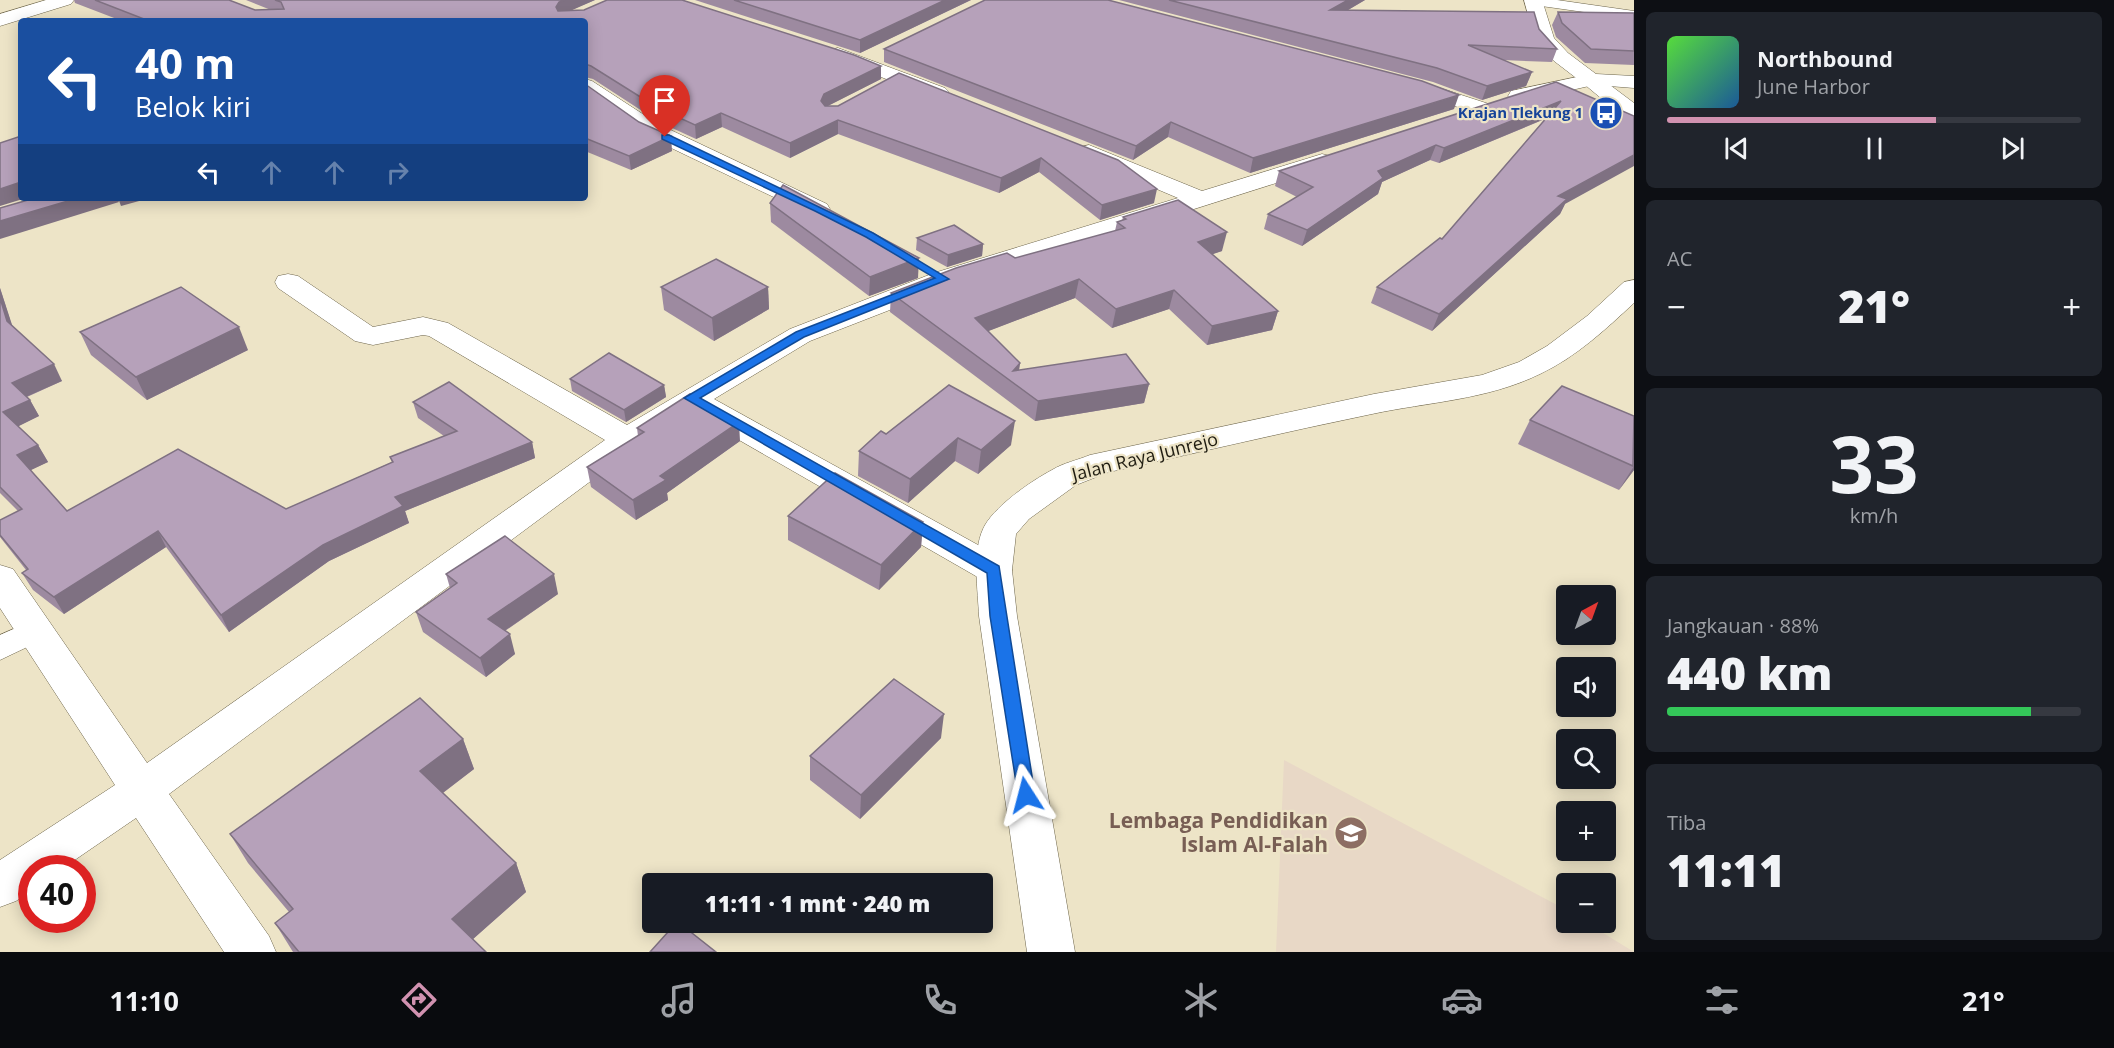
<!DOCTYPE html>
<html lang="id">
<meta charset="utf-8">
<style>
:root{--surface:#171b24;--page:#20242c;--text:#f1f3f6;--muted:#9ea1a6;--line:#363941;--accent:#d192b0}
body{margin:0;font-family:"Open Sans",sans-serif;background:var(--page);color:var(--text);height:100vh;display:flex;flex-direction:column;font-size:22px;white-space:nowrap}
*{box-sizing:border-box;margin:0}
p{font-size:20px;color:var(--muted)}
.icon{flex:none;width:33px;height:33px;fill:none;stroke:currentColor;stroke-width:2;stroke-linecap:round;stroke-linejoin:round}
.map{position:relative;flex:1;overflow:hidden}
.details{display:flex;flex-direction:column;gap:12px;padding:12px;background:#0d0f14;width:480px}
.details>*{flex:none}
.top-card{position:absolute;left:18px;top:18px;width:570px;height:183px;border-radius:6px;box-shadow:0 3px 15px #0003;background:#1a4fa0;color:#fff;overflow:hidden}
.needle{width:39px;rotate:41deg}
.tools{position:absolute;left:1556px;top:585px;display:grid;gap:12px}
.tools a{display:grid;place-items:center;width:60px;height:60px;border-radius:6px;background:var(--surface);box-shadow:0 3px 15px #0003;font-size:30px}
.speed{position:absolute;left:18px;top:855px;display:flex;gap:12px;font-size:30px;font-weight:700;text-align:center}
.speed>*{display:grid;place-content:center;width:78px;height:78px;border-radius:50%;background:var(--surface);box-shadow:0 3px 15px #0003;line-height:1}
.speed .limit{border:9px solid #d22;background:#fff;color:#111}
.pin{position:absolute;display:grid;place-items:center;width:51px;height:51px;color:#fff;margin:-62px -26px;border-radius:50% 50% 50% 0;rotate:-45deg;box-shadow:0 0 6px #0007}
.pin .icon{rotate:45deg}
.me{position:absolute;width:66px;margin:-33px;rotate:351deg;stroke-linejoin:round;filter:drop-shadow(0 0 4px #0008)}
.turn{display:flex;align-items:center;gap:21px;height:126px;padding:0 18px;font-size:27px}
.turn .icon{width:78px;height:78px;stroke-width:2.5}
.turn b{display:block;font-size:42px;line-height:51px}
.lanes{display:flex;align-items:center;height:57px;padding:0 18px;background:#0003;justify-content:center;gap:30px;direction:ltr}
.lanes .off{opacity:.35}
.big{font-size:45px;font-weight:800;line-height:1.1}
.details .widget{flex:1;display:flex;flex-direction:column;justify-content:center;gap:9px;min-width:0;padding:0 21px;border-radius:9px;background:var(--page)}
.details .dial{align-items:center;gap:0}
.dial b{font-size:78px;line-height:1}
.song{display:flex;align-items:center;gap:18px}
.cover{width:72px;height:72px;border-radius:9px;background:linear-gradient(135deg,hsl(110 70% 55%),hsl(210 70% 35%))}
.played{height:6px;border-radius:3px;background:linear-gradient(90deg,var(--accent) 65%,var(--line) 65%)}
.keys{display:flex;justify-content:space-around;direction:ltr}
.heat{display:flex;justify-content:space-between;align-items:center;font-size:33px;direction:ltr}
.charge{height:9px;border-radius:4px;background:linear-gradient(90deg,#34c759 88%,var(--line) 0)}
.trip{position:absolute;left:642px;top:873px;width:351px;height:60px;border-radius:6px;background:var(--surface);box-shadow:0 3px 15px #0003;font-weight:800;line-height:60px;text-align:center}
.tab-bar{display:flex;height:96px;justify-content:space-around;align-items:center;background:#090b0e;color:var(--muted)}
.tab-bar .icon{width:42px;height:42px}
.tab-bar .selected{color:var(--accent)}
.tab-bar b{font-size:27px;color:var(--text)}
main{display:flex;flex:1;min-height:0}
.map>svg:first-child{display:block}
</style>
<main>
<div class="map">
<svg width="1634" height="952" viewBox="0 0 1634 952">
<rect width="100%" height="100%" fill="#ede4c7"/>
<path fill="#e8d8c6" d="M1284 760 1559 906 1566 910V922L1587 923 1634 952H1276Z"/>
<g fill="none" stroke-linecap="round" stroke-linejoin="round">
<defs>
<g id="service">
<path d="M1528 0H1557L1634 11V19L1534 5 1529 4Z"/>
<path d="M34 620 44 623 49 631 44 639 0 660V635Z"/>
</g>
<g id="minor">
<path d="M46 0H74L71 4 0 26V14Z"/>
<path d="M838 48 945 88 949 92 945 96 938 98 931 96 831 58 828 54 831 50Z"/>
<path d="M1591 74 1598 76 1601 80 1598 84 1519 102 1511 101 1508 96 1511 91Z"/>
<path d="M585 79 592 81 658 124 827 204 830 209 827 214 818 216 809 214 642 134 585 94Z"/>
<path d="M1415 80 1489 104 1492 109 1489 114 1481 115 1408 90 1405 86 1408 82Z"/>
<path d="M1089 145 1202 191 1322 154 1330 156 1334 161 1330 166 954 285 810 341 714 399 1007 561 1012 570 1007 579 994 583 981 579 692 413 638 446 169 794 269 936 276 952H224L136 818 63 868H32V890L16 901 0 907V860L115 785 0 608V565L13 569 147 763 605 440 429 336 423 335 373 345 355 341 278 288 275 282 278 276 288 274 298 276 373 327 423 317 448 323 627 425 790 329 934 273 1178 198 1081 157 1078 152 1081 147Z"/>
</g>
<g id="tertiary">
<path d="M1591 74 1598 76 1634 103V121L1626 119 1584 84 1581 80 1584 76Z"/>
<path d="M1634 280V303C1605 330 1576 357 1540 374 1487 400 1428 402 1372 414 1284 432 1197 453 1109 472L1076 485 1029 519 1016 534 1012 570 1017 616 1075 952H1027L979 616C978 591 972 553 983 529 992 508 1031 481 1052 470 1063 463 1078 460 1090 455L1374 394 1482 375 1519 362 1547 346 1587 316 1624 282Z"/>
</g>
<path id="secondary" d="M1524 0H1542L1554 38 1568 53 1596 74 1634 76V88L1584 84 1554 61 1535 40Z"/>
</defs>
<use href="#service" stroke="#6d654b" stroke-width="1"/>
<use href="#minor" stroke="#6d654b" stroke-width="1"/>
<use href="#tertiary" stroke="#6d654b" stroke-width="1"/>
<use href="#secondary" stroke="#6d654b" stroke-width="1"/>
<use href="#service" fill="#fff" fill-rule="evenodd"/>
<use href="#minor" fill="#fff" fill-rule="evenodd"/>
<use href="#tertiary" fill="#fff" fill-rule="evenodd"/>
<use href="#secondary" fill="#fff" fill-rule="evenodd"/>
</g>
<g fill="#9d8aa0">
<path d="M74 0H229L255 10H271L246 0H595L571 10 881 79 827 106H838L899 73 1154 203 1100 220 1039 172 999 193 838 134 790 158 722 127 696 139 659 122 593 79 585 77V21H122L75 3Z"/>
<path d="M695 0H971L860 53Z"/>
<path d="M1119 0H1365L1348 10 1539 29 1557 49 1552 62 1502 60 1532 72 1526 86 1482 100 1433 82Z"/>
<path d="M1558 12 1634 13V65L1585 63 1556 37 1552 25Z"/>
<path d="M884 49 1454 109 1250 173 1168 137 1133 160 884 62Z"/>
<path d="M1556 82 1565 204 1560 214 1432 331 1371 303 1377 287 1442 239 1545 119 1439 163 1430 160 1382 182 1378 194 1302 246 1264 229 1268 214 1297 197 1275 186 1279 171Z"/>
<path d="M585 84 672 151 631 170 585 151Z"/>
<path d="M770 203 918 278 869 296 771 222Z"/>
<path d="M1123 217 1222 251 1212 254 1278 311 1272 330 1207 345 1169 309 1112 328 1075 298 988 331 1020 363 1019 370 1149 384 1144 403 1035 421 890 312 891 293 1115 231 1117 222 1122 221Z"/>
<path d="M917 238 983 244 982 256 947 267 916 250Z"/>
<path d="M661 287H768L769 309 714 341 664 310Z"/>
<path d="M0 288 12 326 62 381 27 397 30 400 39 416 18 426 38 445 48 462 30 470 67 511 286 509 392 462 390 457 444 436 418 418 413 402 532 442 535 458 405 511 409 523 329 561 229 632 166 547 64 614 33 590 22 573 26 570 0 537V520L18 511 0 493Z"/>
<path d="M80 332 248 350 147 400 91 355Z"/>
<path d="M570 379 664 385 666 397 626 422 572 391Z"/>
<path d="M949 385 1011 445 978 474 955 461 908 503 858 476 859 451 886 434Z"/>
<path d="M1634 416V470L1619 490 1518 444 1530 420Z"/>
<path d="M637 428 740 441 667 493 668 500 636 520 591 487 587 467 638 436Z"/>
<path d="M788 516 923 522 921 547 879 590 788 540Z"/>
<path d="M446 574 558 594 505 631 515 654 486 677 423 632 416 612 450 588Z"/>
<path d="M941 738 860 819 810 780V756Z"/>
<path d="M463 739 474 769 443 793 516 863 526 892 473 939 486 952H293L275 923 289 912 248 863 230 834Z"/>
</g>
<g fill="#7f7182">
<path d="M565 0H595L561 15 556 7 559 2Z"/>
<path d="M945 0H971L860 53V40Z"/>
<path d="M1348 0H1365L1326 23 1330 10Z"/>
<path d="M881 66V79L824 108 821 101 824 94Z"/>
<path d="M1532 72 1526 86 1482 100 1487 86Z"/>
<path d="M1459 95 1454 109 1250 173 1253 158Z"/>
<path d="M1561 101 1554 115 1439 163 1444 148Z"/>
<path d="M721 113 722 127 696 139 695 125Z"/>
<path d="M838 120V134L790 158V143Z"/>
<path d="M1171 122 1168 137 1133 160 1136 146Z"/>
<path d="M671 136 672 151 631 170 629 156Z"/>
<path d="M1436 145 1430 160 1382 182 1378 194 1302 246 1307 230 1378 171Z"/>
<path d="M1634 155V166L1565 204 1560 214 1432 331 1439 314 1558 196Z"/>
<path d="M1041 158 1039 172 999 193 1001 178Z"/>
<path d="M21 182V198H26L0 206V189Z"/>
<path d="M1157 189 1154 203 1100 220 1102 205Z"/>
<path d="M78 198H117L119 202 0 239V221Z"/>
<path d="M118 198H150L121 206Z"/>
<path d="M1227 232 1222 251 1193 261 1198 242Z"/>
<path d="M983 244 982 256 947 267 948 255Z"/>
<path d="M919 258 918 278 869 296 870 277Z"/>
<path d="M1079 279 1075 298 973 337 975 318Z"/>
<path d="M768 287 769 309 714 341 712 318Z"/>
<path d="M0 288 16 337 7 321 0 298Z"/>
<path d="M1174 290 1169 309 1112 328 1116 309Z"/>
<path d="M1278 311 1272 330 1207 345 1212 326Z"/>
<path d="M239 327 248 350 147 400 136 377Z"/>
<path d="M1020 363 1017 383 1013 371Z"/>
<path d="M54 364 62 381 21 399 12 383Z"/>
<path d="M1149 384 1144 403 1035 421 1038 401Z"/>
<path d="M664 385 666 397 626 422 624 410Z"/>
<path d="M30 400 39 416 13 429 3 412Z"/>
<path d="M1015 421 1011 445 978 474 981 450Z"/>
<path d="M739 422 740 441 667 493 668 500 636 520 633 500 660 476Z"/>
<path d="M958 438 955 461 908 503 910 479Z"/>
<path d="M532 442 535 458 405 511 409 523 329 561 229 632 221 615 323 545 395 497Z"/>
<path d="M38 445 48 462 27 472 17 455Z"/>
<path d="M1634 466V470L1619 490Z"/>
<path d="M923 522 921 547 879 590 881 565Z"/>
<path d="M158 531 166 547 64 614 54 597Z"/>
<path d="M554 574 558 594 494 638 488 619Z"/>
<path d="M510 634 515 654 486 677 480 658Z"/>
<path d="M944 714 941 738 860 819 861 795Z"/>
<path d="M463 739 474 769 432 801 420 771Z"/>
<path d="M516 863 526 892 464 947 452 919Z"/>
</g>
<g fill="#b6a1ba" stroke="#7f7182" stroke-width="1.5">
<path d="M95 0H229L255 10 284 9 281 2 275 0H565L559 2 556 7 558 11 584 10 607 0H682L854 55 881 66 824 94 821 101 825 106H838L899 73 1118 160 1157 189 1102 205 1041 158 1001 178 838 120 790 143 721 113 695 125 658 108 591 66 585 64V21H149Z"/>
<path d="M734 0H945L860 40Z"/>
<path d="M985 0H1108L1422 81 1459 95 1253 158 1171 122 1136 146 884 49Z"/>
<path d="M1169 0H1348L1330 10 1534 12 1539 29 1557 49 1468 45 1532 72 1487 86 1437 68Z"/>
<path d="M1558 12 1634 13V51L1591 49 1562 23Z"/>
<path d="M1556 82 1634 116V155L1558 196 1567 199 1439 314 1377 287 1440 238 1442 239 1561 101 1444 148 1436 145 1378 171 1383 178 1307 230 1268 214 1313 187 1279 171Z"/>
<path d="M585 84 639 122 671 136 629 156 585 138Z"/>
<path d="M21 136V182L0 189V143Z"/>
<path d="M783 185 919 258 870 277 770 203Z"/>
<path d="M35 198H78L0 221V208Z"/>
<path d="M1178 200 1227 232 1198 242 1278 311 1212 326 1174 290 1116 309 1079 279 975 318 1020 363 1013 371 1126 354 1149 384 1038 401 891 293 956 268 1007 253 1015 258 1125 228 1117 222 1126 219 1123 217Z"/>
<path d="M954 225 983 244 948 255 917 238Z"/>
<path d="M716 259 768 287 712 318 661 287Z"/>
<path d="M181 287 239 327 136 377 80 332Z"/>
<path d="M0 298 7 321 54 364 12 383 30 400 3 412 38 445 17 455 67 511 178 449 286 509 393 462 390 457 457 431 413 402 449 382 532 442 395 497 403 506 323 545 221 615 158 531 54 597 22 573 28 569 0 535V520L22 509 0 487Z"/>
<path d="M609 353 664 385 624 410 570 379Z"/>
<path d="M949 385 1015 421 981 450 958 438 910 479 859 451 881 431 886 434Z"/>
<path d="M1562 386 1634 416 1633 466 1530 420Z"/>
<path d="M690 394 739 422 660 476 666 480 633 500 587 467 644 432 637 428Z"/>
<path d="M835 473 923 522 881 565 788 516Z"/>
<path d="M505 536 554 574 488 619 510 634 480 658 416 612 457 583 446 574Z"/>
<path d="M894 679 944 714 861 795 810 756Z"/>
<path d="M420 698 463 739 420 771 516 863 452 919 486 952H299L275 923 293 909 230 834Z"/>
<path d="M677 922H678L716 952H650Z"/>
</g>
<path fill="#1a73e8" stroke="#114b97" stroke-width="1.5" d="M662 135H669L873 233 949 279 804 337 700 398 999 566 1035 795 1033 801 1026 803 1020 801 1018 795 990 616 987 573 684 398 796 332 935 278 866 237 815 211 662 139Z"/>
<defs>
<symbol id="bus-disc" viewBox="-11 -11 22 22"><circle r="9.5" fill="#1a4fb4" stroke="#ede4c7"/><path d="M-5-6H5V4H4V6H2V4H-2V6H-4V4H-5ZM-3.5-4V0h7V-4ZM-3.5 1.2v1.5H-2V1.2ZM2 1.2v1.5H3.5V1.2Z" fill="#fff"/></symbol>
<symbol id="school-disc" viewBox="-11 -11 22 22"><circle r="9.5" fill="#8d6e63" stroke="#ede4c7"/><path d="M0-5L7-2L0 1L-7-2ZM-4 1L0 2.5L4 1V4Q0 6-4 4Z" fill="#fff"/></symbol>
</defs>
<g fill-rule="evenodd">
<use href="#bus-disc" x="1587" y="94" width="38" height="38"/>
<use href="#school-disc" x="1332" y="814" width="38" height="38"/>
</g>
<g text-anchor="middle" stroke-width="4.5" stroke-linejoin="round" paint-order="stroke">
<g font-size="15" font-weight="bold" fill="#164399" stroke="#ede4c7" text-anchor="end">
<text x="1583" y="118">Krajan Tlekung 1</text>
</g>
<g font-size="18" fill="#1f1c11" stroke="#ede4c7">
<text transform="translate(1145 457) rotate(-14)" y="6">Jalan Raya Junrejo</text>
</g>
<g font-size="21" font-weight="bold" fill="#785e54" stroke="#ede4c7" text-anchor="end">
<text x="1328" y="828">Lembaga Pendidikan<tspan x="1328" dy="24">Islam Al-Falah</tspan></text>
</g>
</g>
</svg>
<div class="tools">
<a><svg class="needle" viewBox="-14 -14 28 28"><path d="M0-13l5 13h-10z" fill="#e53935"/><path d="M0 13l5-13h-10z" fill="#9ea1a6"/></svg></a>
<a><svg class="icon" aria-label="sound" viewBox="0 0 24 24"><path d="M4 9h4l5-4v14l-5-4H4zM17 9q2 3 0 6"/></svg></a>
<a><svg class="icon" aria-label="search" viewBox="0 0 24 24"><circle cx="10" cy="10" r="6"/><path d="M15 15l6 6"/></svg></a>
<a>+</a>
<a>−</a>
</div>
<div class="speed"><div class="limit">40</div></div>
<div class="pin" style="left:665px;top:137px;background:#d93025"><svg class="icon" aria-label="arrive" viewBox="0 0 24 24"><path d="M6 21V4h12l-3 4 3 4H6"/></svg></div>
<svg class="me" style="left:1026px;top:795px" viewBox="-20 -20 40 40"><path d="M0-17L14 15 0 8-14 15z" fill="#1a73e8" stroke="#fff" stroke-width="4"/></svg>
<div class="trip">11:11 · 1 mnt · 240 m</div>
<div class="top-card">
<div class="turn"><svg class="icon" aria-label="left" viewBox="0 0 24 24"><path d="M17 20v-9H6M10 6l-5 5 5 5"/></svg><div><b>40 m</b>Belok kiri</div></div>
<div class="lanes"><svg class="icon" aria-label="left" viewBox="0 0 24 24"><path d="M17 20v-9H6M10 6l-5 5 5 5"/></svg><svg class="icon off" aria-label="ahead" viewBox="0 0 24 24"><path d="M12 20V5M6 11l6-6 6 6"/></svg><svg class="icon off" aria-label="ahead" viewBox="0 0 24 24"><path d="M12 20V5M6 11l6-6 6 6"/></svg><svg class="icon off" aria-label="right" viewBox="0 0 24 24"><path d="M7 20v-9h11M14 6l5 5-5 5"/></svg></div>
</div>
</div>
<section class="details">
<div class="widget">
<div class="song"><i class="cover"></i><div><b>Northbound</b><p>June Harbor</p></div></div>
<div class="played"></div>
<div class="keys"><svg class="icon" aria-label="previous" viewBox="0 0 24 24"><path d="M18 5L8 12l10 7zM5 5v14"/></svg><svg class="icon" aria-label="pause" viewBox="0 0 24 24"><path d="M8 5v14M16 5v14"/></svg><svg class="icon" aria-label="next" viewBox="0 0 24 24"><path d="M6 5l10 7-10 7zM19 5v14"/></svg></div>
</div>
<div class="widget"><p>AC</p>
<div class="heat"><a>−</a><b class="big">21°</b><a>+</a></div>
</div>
<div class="widget dial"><b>33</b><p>km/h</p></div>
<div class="widget"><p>Jangkauan · 88%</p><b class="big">440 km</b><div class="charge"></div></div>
<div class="widget"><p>Tiba</p><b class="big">11:11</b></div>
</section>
</main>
<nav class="tab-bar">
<b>11:10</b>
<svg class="icon selected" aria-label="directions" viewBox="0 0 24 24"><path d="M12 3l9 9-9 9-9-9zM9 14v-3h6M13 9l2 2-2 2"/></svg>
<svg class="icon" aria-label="music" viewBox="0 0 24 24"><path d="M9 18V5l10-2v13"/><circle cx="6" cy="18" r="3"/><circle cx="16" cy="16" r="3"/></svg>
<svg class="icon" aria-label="phone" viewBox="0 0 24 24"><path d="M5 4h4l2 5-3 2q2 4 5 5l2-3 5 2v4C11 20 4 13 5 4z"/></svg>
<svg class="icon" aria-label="climate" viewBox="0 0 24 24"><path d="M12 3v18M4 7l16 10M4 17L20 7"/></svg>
<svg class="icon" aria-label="car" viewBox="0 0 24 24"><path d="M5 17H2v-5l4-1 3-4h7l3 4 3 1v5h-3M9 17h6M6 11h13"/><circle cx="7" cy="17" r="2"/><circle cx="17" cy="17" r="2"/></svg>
<svg class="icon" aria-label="filters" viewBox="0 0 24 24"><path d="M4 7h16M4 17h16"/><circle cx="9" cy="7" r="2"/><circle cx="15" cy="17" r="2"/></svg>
<b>21°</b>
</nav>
